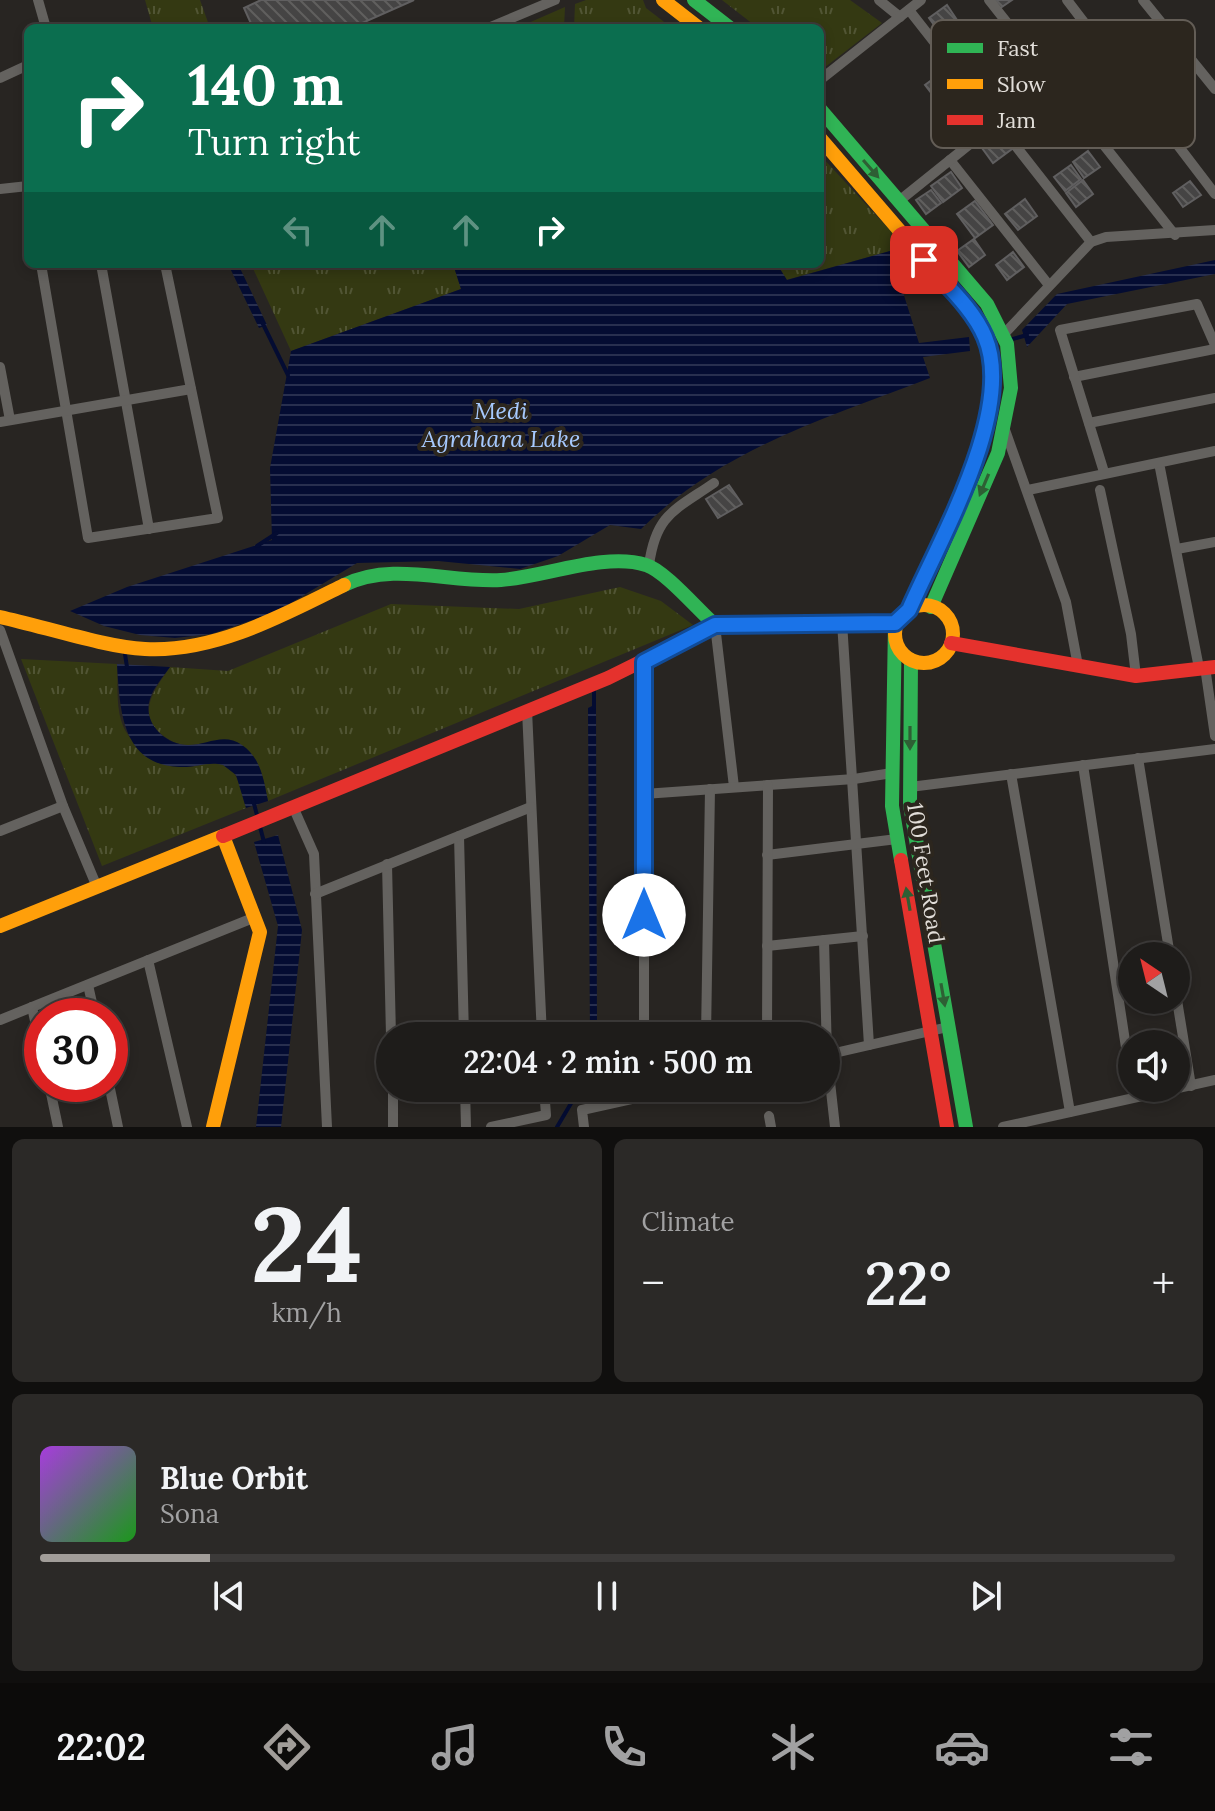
<!DOCTYPE html>
<meta charset="utf-8">
<style>
:root{--surface:#1e1c1a;--page:#2b2927;--text:#f1f3f6;--muted:#a1a1a2;--line:#3c3a39;--accent:#a19d99}
body{margin:0;font-family:Lora,serif;background:var(--page);color:var(--text);height:100vh;display:flex;flex-direction:column;font-size:30px;white-space:nowrap}
*{box-sizing:border-box;margin:0}
p{font-size:26px;color:var(--muted)}
.icon{flex:none;width:44px;height:44px;fill:none;stroke:currentColor;stroke-width:2;stroke-linecap:round;stroke-linejoin:round}
.map{position:relative;height:1127px;overflow:hidden}
.sheet{display:flex;flex-direction:column;gap:12px;padding:12px;background:#100f0e;flex:1}
.sheet>*{flex:none}
.top-card{position:absolute;left:24px;top:24px;width:800px;height:244px;border-radius:12px;box-shadow:0 4px 12px #0003,0 0 0 2px var(--line);background:#0b6e4f;color:#fff;overflow:hidden}
.needle{width:52px;rotate:325deg}
.tools{position:absolute;left:1118px;top:942px;display:grid;gap:16px}
.tools a{display:grid;place-items:center;width:72px;height:72px;border-radius:50%;background:var(--surface);box-shadow:0 4px 12px #0003,0 0 0 2px var(--line);font-size:40px}
.speed{position:absolute;left:24px;top:998px;display:flex;gap:16px;font-size:40px;font-weight:700;text-align:center}
.speed>*{display:grid;place-content:center;width:104px;height:104px;border-radius:50%;background:var(--surface);box-shadow:0 4px 12px #0003,0 0 0 2px var(--line);line-height:1}
.speed .limit{border:12px solid #d22;background:#fff;color:#111}
.pin{position:absolute;display:grid;place-items:center;width:68px;height:68px;color:#fff;margin:-34px;border-radius:16px;box-shadow:0 4px 12px #0006}
.me{position:absolute;width:88px;margin:-44px;rotate:0deg;stroke-linejoin:round;filter:drop-shadow(0 0 6px #0008)}
.turn{display:flex;align-items:center;gap:28px;height:168px;padding:0 32px;font-size:36px}
.turn .icon{width:104px;height:104px;stroke-width:2.5}
.turn b{display:block;font-size:56px;line-height:68px}
.lanes{display:flex;align-items:center;height:76px;padding:0 32px;background:#0003;justify-content:center;gap:40px;direction:ltr}
.lanes .off{opacity:.35}
.big{font-size:60px;font-weight:600;line-height:1.1}
.sheet .widget{flex:1;display:flex;flex-direction:column;justify-content:center;gap:12px;min-width:0;padding:0 28px;border-radius:12px;background:var(--page)}
.sheet .dial{align-items:center;gap:0}
.dial b{font-size:104px;line-height:1}
.song{display:flex;align-items:center;gap:24px}
.cover{width:96px;height:96px;border-radius:12px;background:linear-gradient(135deg,hsl(280 70% 55%),hsl(120 70% 35%))}
.played{height:8px;border-radius:4px;background:linear-gradient(90deg,var(--accent) 15%,var(--line) 15%)}
.keys{display:flex;justify-content:space-around;direction:ltr}
.heat{display:flex;justify-content:space-between;align-items:center;font-size:44px;direction:ltr}
.sheet .tiles{flex:1;display:grid;gap:12px;grid-template-columns:1fr 1fr}
.widget:last-child{grid-column:span 2}
.trip{position:absolute;left:376px;top:1022px;width:464px;height:80px;border-radius:40px;background:var(--surface);box-shadow:0 4px 12px #0003,0 0 0 2px var(--line);font-weight:600;line-height:80px;text-align:center}
.menu{display:flex;height:128px;justify-content:space-around;align-items:center;background:#0c0b0a;color:var(--muted)}
.menu .icon{width:56px;height:56px}
.menu .active{color:var(--accent)}
.menu b{font-size:36px;color:var(--text)}
.map>svg:first-child{display:block}
</style>
<div class="map">
<svg width="1215" height="1127" viewBox="0 0 1215 1127">
<defs>
<pattern id="grass-tufts" width="24" height="20" patternUnits="userSpaceOnUse" patternTransform="scale(2)"><rect width="24" height="20" fill="#343912"/><path d="M3 7l-1-3M5 7V3M7 7l1-3M15 17l-1-3M17 17v-4M19 17l1-3" fill="none" stroke="#515534"/></pattern>
<pattern id="water-rules" width="6" height="5" patternUnits="userSpaceOnUse" patternTransform="scale(2)"><rect width="6" height="5" fill="#040c32"/><path d="M0 2.5h6" fill="none" stroke="#282f4f"/></pattern>
<pattern id="building-back-hatch" width="6" height="6" patternUnits="userSpaceOnUse" patternTransform="scale(2)"><rect width="6" height="6" fill="#454444"/><path d="M-1 5l2 2M0 0l6 6M5-1l2 2" fill="none" stroke="#605f5e"/></pattern>
</defs>
<rect width="100%" height="100%" fill="#282522"/>
<g fill="url(#grass-tufts)">
<path d="M145 0H200L210 28H153Z"/>
<path d="M586 0H643L646 8 672 28H574L575 4Z"/>
<path d="M722 0H850L882 23 820 71V28H758Z"/>
<path d="M565 7 564 28H517Z"/>
<path d="M820 155 901 242 890 251 786 280 777 264H820Z"/>
<path d="M251 264H453L461 289 291 351Z"/>
<path d="M620 587 661 601 693 625 268 801C264 783 262 762 247 750 226 732 211 745 188 745 177 745 168 740 160 733 136 711 156 688 170 667L228 671 391 604 519 609Z"/>
<path d="M21 659 117 664C118 682 116 703 121 720 128 746 162 769 188 767 203 766 216 758 230 769 240 777 242 796 246 808L102 866Z"/>
</g>
<g fill="url(#water-rules)">
<path d="M890 251 919 343 969 337 970 351 923 357 930 378C826 418 722 449 641 529L610 525 558 556 520 569 438 561 357 563 276 612 211 634 175 638 140 635 104 626 70 611 127 587 272 540 270 468 291 351 461 289 453 264H777L787 280Z"/>
<path d="M1215 260V274L1067 304 1027 347 1022 330 1057 294Z"/>
<path d="M228 264H238L267 325 259 328Z"/>
<path d="M117 664 170 667C163 677 153 688 150 699 142 722 165 745 188 745 207 745 224 732 242 745 261 758 264 781 268 801L246 808 236 775 223 765C208 761 195 768 180 767 121 765 120 709 117 664Z"/>
<path d="M596 704 597 1036H590L588 708Z"/>
<path d="M278 835 302 930 281 1127H256L278 926 254 842Z"/>
</g>
<g fill="none" stroke-linecap="round" stroke-linejoin="round">
<g stroke="#040c32" stroke-width="4">
<path d="M262 322 288 375"/>
<path d="M1009 340 1027 335"/>
<path d="M257 546 277 533"/>
<path d="M124 648 127 667"/>
<path d="M594 708V689"/>
<path d="M253 800 264 842"/>
<path d="M557 1127 573 1100"/>
</g>
</g>
<g fill="url(#building-back-hatch)" stroke="#605f60" stroke-width="2">
<path d="M261 0H414L351 28H253L244 8Z"/>
<path d="M992 0H1012L999 9Z"/>
<path d="M947 5 957 20 939 32 929 18Z"/>
<path d="M944 71 954 85 936 99 925 85Z"/>
<path d="M1001 134 1012 149 993 163 982 148Z"/>
<path d="M1088 151 1100 167 1084 178 1073 162Z"/>
<path d="M1071 165 1081 179 1065 191 1054 177Z"/>
<path d="M951 172 962 188 943 202 931 186Z"/>
<path d="M1083 180 1093 194 1076 207 1066 193Z"/>
<path d="M1190 181 1201 195 1183 207 1173 193Z"/>
<path d="M931 190 941 203 926 214 916 200Z"/>
<path d="M1025 199 1037 216 1018 230 1005 214Z"/>
<path d="M975 201 993 225 975 238 957 214Z"/>
<path d="M974 239 985 255 969 267 957 251Z"/>
<path d="M1013 252 1024 267 1007 280 996 265Z"/>
<path d="M729 485 742 504 718 518 706 499Z"/>
</g>
<g fill="none" stroke-linecap="round" stroke-linejoin="round">
<g stroke="#64625f" stroke-width="10">
<path d="M38 0 46 28"/>
<path d="M879 0 900 17"/>
<path d="M989 0 1175 235"/>
<path d="M1067 0 1215 194"/>
<path d="M1143 0 1215 89"/>
<path d="M909 10 1091 242"/>
<path d="M488 28 555 0"/>
<path d="M0 78 28 65"/>
<path d="M820 80 921 0"/>
<path d="M950 160 1048 284"/>
<path d="M0 189 28 186"/>
<path d="M899 201 1098 41"/>
<path d="M41 264 88 538 218 518 165 264"/>
<path d="M101 264 149 529"/>
<path d="M1004 334 1091 242 1106 237 1215 230"/>
<path d="M0 367 10 420"/>
<path d="M1074 377 1215 349"/>
<path d="M0 422 191 389"/>
<path d="M1089 423 1215 398"/>
<path d="M1005 430 1066 602 1078 666"/>
<path d="M1160 468 1199 668"/>
<path d="M1104 472 1060 330 1197 304 1215 345"/>
<path d="M1028 490 1215 451"/>
<path d="M1100 490 1131 634 1136 676"/>
<path d="M1177 549 1215 542"/>
<path d="M649 565C656 514 675 510 714 483"/>
<path d="M842 622 869 1045"/>
<path d="M715 625 734 787"/>
<path d="M0 630 63 806 97 887"/>
<path d="M644 662V1036"/>
<path d="M1205 667 1215 736"/>
<path d="M527 710 542 1036"/>
<path d="M1138 758 1170 956"/>
<path d="M1083 765 1132 1087"/>
<path d="M1011 774 1070 1112"/>
<path d="M910 787 1215 749"/>
<path d="M644 794 854 779 892 773"/>
<path d="M294 809 314 854 327 1127"/>
<path d="M0 831 63 806"/>
<path d="M459 836 464 1036"/>
<path d="M767 855 897 839"/>
<path d="M387 864 391 1036"/>
<path d="M315 894 531 807"/>
<path d="M824 940 827 1055 835 1127"/>
<path d="M767 946 863 936"/>
<path d="M148 960 187 1127"/>
<path d="M88 985 95 1016"/>
<path d="M1176 994 1191 1086"/>
<path d="M32 1007 42 1053"/>
<path d="M0 1020 248 920"/>
<path d="M706 1036 710 789"/>
<path d="M767 1036 768 785"/>
<path d="M826 1055 948 1027"/>
<path d="M49 1084 58 1127"/>
<path d="M109 1084 118 1127"/>
<path d="M393 1088V1127"/>
<path d="M465 1088 466 1127"/>
<path d="M769 1116 771 1127"/>
<path d="M491 1127 546 1115 544 1088"/>
<path d="M584 1127 582 1110 681 1088"/>
<path d="M1003 1127 1215 1080"/>
</g>
<g stroke="#30b455" stroke-width="14">
<path d="M694 0 730 28"/>
<path d="M820 109 987 304 1007 344 1011 388 998 453 931 607"/>
<path d="M344 585C393 561 448 583 501 580 544 577 605 552 646 565 664 570 699 611 715 625L895 623 892 806 901 860"/>
<path d="M911 660 910 805 966 1127"/>
</g>
<g stroke="#ff9f0a" stroke-width="14">
<path d="M663 0 699 28"/>
<path d="M820 138 972 315C977 326 985 337 987 349 1006 432 943 536 909 610"/>
<circle cx="924" cy="634" r="29"/>
<path d="M0 617C42 626 105 647 145 649 214 653 284 615 344 585"/>
<path d="M0 926 223 836 260 932 213 1127"/>
</g>
<g stroke="#e5322d" stroke-width="14">
<path d="M951 643 1136 676 1215 667"/>
<path d="M223 836 608 678 715 625"/>
<path d="M901 860 947 1127"/>
</g>
</g>
<defs><path id="oneway-solid" d="M-6-.8H1V-3.2L6.5 0L1 3.2V.8H-6Z" transform="scale(2)"/></defs>
<g fill="#2e5f34">
<use href="#oneway-solid" transform="translate(871 169) rotate(49)"/>
<use href="#oneway-solid" transform="translate(984 485) rotate(113)"/>
<use href="#oneway-solid" transform="translate(910 738) rotate(90)"/>
<use href="#oneway-solid" transform="translate(908 899) rotate(-100)"/>
<use href="#oneway-solid" transform="translate(943 995) rotate(80)"/>
</g>
<g fill="none" stroke-linecap="round" stroke-linejoin="round">
<defs>
<path id="route" d="M644 915V662L715 625 895 623 909 610C939 541 1016 410 985 337 973 308 944 283 924 260"/>
</defs>
<use href="#route" stroke="#114b97" stroke-width="20"/>
<use href="#route" stroke="#1a73e8" stroke-width="14"/>
</g>
<g text-anchor="middle" stroke-width="8" stroke-linejoin="round" paint-order="stroke">
<g font-size="22" fill="#e2ded9" stroke="#2c261e">
<text transform="translate(926 873) rotate(81)" y="8">100 Feet Road</text>
</g>
<g font-size="24" font-style="italic" fill="#a6c9fe" stroke="#2c261e">
<text x="501" y="419">Medi<tspan x="501" dy="28">Agrahara Lake</tspan></text>
</g>
</g>
<rect x="931" y="20" width="264" height="128" rx="12" fill="#2c261e" stroke="#635d56" stroke-width="2"/>
<rect x="947" y="43" width="36" height="10" fill="#30b455"/>
<rect x="947" y="79" width="36" height="10" fill="#ff9f0a"/>
<rect x="947" y="115" width="36" height="10" fill="#e5322d"/>
<g font-size="22" fill="#e2ded9">
<text x="997" y="56">Fast</text>
<text x="997" y="92">Slow</text>
<text x="997" y="128">Jam</text>
</g>
</svg>
<div class="tools">
<a><svg class="needle" viewBox="-14 -14 28 28"><path d="M0-13l5 13h-10z" fill="#e53935"/><path d="M0 13l5-13h-10z" fill="#a1a1a2"/></svg></a>
<a><svg class="icon" aria-label="sound" viewBox="0 0 24 24"><path d="M4 9h4l5-4v14l-5-4H4zM17 9q2 3 0 6"/></svg></a>
</div>
<div class="speed"><div class="limit">30</div></div>
<div class="pin" style="left:924px;top:260px;background:#d93025"><svg class="icon" aria-label="arrive" viewBox="0 0 24 24"><path d="M6 21V4h12l-3 4 3 4H6"/></svg></div>
<svg class="me" style="left:644px;top:915px" viewBox="-20 -20 40 40"><circle r="19" fill="#fff"/><path d="M0-13L10 11 0 6-10 11z" fill="#1a73e8"/></svg>
<div class="trip">22:04 · 2 min · 500 m</div>
<div class="top-card">
<div class="turn"><svg class="icon" aria-label="right" viewBox="0 0 24 24"><path d="M7 20v-9h11M14 6l5 5-5 5"/></svg><div><b>140 m</b>Turn right</div></div>
<div class="lanes"><svg class="icon off" aria-label="left" viewBox="0 0 24 24"><path d="M17 20v-9H6M10 6l-5 5 5 5"/></svg><svg class="icon off" aria-label="ahead" viewBox="0 0 24 24"><path d="M12 20V5M6 11l6-6 6 6"/></svg><svg class="icon off" aria-label="ahead" viewBox="0 0 24 24"><path d="M12 20V5M6 11l6-6 6 6"/></svg><svg class="icon" aria-label="right" viewBox="0 0 24 24"><path d="M7 20v-9h11M14 6l5 5-5 5"/></svg></div>
</div>
</div>
<section class="sheet">
<div class="tiles">
<div class="widget dial"><b>24</b><p>km/h</p></div>
<div class="widget"><p>Climate</p>
<div class="heat"><a>−</a><b class="big">22°</b><a>+</a></div>
</div>
<div class="widget">
<div class="song"><i class="cover"></i><div><b>Blue Orbit</b><p>Sona</p></div></div>
<div class="played"></div>
<div class="keys"><svg class="icon" aria-label="previous" viewBox="0 0 24 24"><path d="M18 5L8 12l10 7zM5 5v14"/></svg><svg class="icon" aria-label="pause" viewBox="0 0 24 24"><path d="M8 5v14M16 5v14"/></svg><svg class="icon" aria-label="next" viewBox="0 0 24 24"><path d="M6 5l10 7-10 7zM19 5v14"/></svg></div>
</div>
</div>
</section>
<nav class="menu">
<b>22:02</b>
<svg class="icon active" aria-label="directions" viewBox="0 0 24 24"><path d="M12 3l9 9-9 9-9-9zM9 14v-3h6M13 9l2 2-2 2"/></svg>
<svg class="icon" aria-label="music" viewBox="0 0 24 24"><path d="M9 18V5l10-2v13"/><circle cx="6" cy="18" r="3"/><circle cx="16" cy="16" r="3"/></svg>
<svg class="icon" aria-label="phone" viewBox="0 0 24 24"><path d="M5 4h4l2 5-3 2q2 4 5 5l2-3 5 2v4C11 20 4 13 5 4z"/></svg>
<svg class="icon" aria-label="climate" viewBox="0 0 24 24"><path d="M12 3v18M4 7l16 10M4 17L20 7"/></svg>
<svg class="icon" aria-label="car" viewBox="0 0 24 24"><path d="M5 17H2v-5l4-1 3-4h7l3 4 3 1v5h-3M9 17h6M6 11h13"/><circle cx="7" cy="17" r="2"/><circle cx="17" cy="17" r="2"/></svg>
<svg class="icon" aria-label="filters" viewBox="0 0 24 24"><path d="M4 7h16M4 17h16"/><circle cx="9" cy="7" r="2"/><circle cx="15" cy="17" r="2"/></svg>
</nav>
